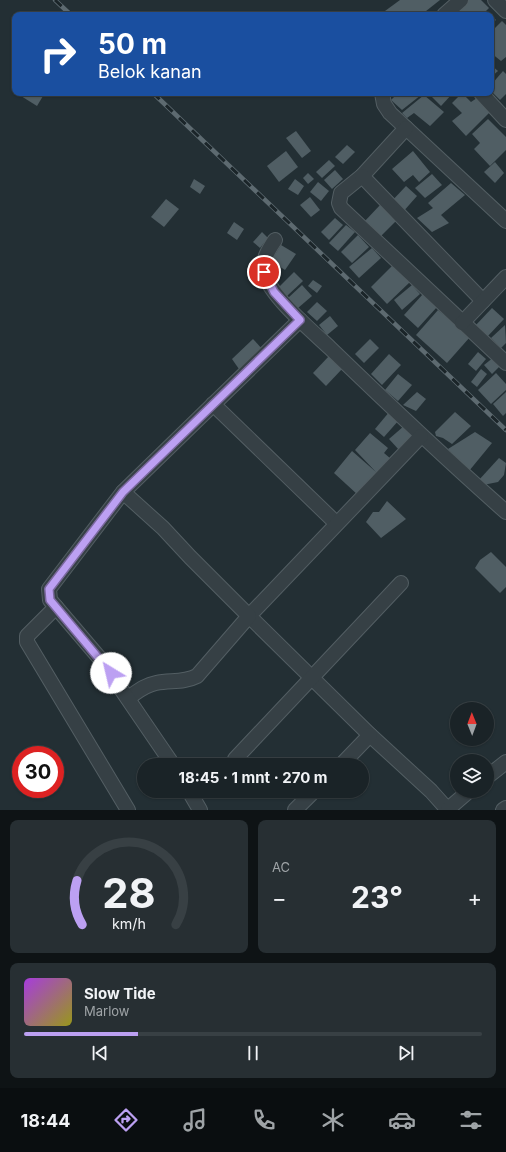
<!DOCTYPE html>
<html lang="id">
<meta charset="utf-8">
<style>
:root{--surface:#1a2327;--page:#272f33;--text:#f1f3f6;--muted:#9fa4a7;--line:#384044;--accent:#bca0f2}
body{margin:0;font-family:Inter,sans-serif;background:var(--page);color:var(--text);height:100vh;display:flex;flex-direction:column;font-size:15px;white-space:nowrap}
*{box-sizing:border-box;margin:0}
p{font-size:13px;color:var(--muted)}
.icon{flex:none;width:22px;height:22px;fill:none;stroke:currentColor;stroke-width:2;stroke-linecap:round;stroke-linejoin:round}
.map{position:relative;height:810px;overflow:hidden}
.drawer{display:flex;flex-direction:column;gap:10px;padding:10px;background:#0e1315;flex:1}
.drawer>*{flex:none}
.banner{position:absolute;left:12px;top:12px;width:482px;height:84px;border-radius:8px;box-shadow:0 1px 3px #0004,0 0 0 1px var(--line);background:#1a4fa0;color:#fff;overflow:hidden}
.needle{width:26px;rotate:359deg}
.tools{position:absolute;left:450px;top:702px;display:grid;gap:8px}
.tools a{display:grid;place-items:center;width:44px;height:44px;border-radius:50%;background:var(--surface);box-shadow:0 1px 3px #0004,0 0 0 1px var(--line);font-size:20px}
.speed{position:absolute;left:12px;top:746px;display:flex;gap:8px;font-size:20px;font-weight:700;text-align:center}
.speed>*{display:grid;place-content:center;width:52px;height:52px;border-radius:50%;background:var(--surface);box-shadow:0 1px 3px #0004,0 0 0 1px var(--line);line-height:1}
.speed .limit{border:6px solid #d22;background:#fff;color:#111}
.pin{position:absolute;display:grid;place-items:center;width:34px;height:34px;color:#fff;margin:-17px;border:2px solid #fff;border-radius:50%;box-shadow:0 1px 4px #0007}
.me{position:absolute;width:44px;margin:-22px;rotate:324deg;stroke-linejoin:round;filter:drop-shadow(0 0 3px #0008)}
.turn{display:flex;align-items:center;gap:14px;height:84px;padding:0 20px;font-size:18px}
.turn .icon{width:52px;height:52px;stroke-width:2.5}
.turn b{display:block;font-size:28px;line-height:34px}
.big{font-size:30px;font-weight:700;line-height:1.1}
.drawer .widget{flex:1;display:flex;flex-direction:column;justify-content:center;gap:6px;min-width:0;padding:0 14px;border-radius:8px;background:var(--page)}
.drawer .dial{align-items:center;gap:0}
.dial svg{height:104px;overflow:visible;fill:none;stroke:var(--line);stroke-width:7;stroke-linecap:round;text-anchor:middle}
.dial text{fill:var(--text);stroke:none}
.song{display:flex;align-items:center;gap:12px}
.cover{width:48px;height:48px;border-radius:6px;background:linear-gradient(135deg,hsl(280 70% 55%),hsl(60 70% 35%))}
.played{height:4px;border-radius:2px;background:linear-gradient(90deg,var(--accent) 25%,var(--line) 25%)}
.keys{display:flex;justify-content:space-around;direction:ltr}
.heat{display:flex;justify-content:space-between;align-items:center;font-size:22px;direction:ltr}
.drawer .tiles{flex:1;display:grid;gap:10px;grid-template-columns:1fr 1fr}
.widget:last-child{grid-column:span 2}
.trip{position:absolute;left:137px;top:758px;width:232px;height:40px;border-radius:20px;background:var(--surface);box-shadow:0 1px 3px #0004,0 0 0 1px var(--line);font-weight:700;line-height:40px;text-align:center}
.dock{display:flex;height:64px;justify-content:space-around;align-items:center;background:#0a0e10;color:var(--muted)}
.dock .icon{width:28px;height:28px}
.dock .active{color:var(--accent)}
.dock b{font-size:18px;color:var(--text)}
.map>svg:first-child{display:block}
</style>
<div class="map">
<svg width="506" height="810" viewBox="0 0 506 810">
<rect width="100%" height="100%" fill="#232f34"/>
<g fill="#505e64">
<path d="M400 0H440L421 15H388L385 11Z"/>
<path d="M467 0H481L489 8 482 15H452Z"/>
<path d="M491 15 496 20 491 24Z"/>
<path d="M502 21 506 25V57L501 61 491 53V32Z"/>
<path d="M491 65 498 71 491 77Z"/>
<path d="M503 71 506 74V94L500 100 491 91V85Z"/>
<path d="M22 93H38L43 96 37 106 21 96Z"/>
<path d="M398 93H418L421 95 402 110 391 100Z"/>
<path d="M430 93H453L441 106 429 94Z"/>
<path d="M462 93 471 102 477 98 491 111 466 136 452 121 462 113 452 103Z"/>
<path d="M424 95 444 112 430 126 414 113 407 118 402 113Z"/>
<path d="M488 119 506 137V150L490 166 474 149 480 143 472 134Z"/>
<path d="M296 131 311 151 302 158 286 138Z"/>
<path d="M347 145 355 152 343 164 335 157Z"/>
<path d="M286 151 298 167 279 182 267 166Z"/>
<path d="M413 151 430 172 419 182 413 175 404 182 392 169Z"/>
<path d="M329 160 335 166 322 178 316 172Z"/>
<path d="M495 162 504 173 495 183 484 172Z"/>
<path d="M335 170 343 179 332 189 324 180Z"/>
<path d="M308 173 314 179 308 184 303 178Z"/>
<path d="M432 174 442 185 425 198 415 188Z"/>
<path d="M194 179 205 186 200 194 190 187Z"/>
<path d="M295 179 304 186 298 195 288 189Z"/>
<path d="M318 182 329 191 321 201 310 192Z"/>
<path d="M451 183 465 195 441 215 449 223 432 232 417 218 433 208 428 203Z"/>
<path d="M406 186 417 196 402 213 390 203Z"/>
<path d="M310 197 320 210 311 217 300 205Z"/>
<path d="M166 199 179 209 164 227 151 217Z"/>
<path d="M381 204 397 220 380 237 364 222Z"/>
<path d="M335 218 343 225 329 240 321 232Z"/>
<path d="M234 222 244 229 237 240 227 233Z"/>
<path d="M346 225 355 232 338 251 329 243Z"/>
<path d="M262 232 268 238 260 248 253 242Z"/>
<path d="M358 235 369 247 352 263 341 252Z"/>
<path d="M281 245 296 254 285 270 271 261Z"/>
<path d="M372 248 381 258 359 278 349 267Z"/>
<path d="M394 264 410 282 387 304 371 287Z"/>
<path d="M294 272 303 281 287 296 279 287Z"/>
<path d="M313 280 322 286 317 293 308 286Z"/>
<path d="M302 285 312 296 298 308 288 298Z"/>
<path d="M412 285 420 294 402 310 394 300Z"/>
<path d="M423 294 437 307 418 328 404 315Z"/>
<path d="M317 302 327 311 317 321 307 312Z"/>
<path d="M492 308 504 319 487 337 475 326Z"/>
<path d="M438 310 470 337 447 363 416 335Z"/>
<path d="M330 316 338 326 327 335 319 325Z"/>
<path d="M505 325 506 343 501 348 491 338Z"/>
<path d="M253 339 263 350 241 372 232 359Z"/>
<path d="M370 339 379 348 364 363 355 354Z"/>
<path d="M478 352 486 359 476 371 468 364Z"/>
<path d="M389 354 401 365 382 385 371 374Z"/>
<path d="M329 356 342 369 326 386 313 373Z"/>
<path d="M494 357 501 365 492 374 484 365Z"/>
<path d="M481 369 487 374 477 387 471 382Z"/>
<path d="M496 373 506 384V390L491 404 478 390Z"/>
<path d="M398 374 412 385 398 401 385 390Z"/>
<path d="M417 392 426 399 416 411 403 405Z"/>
<path d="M506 392V413L503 416 493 404Z"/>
<path d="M390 411 399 420 384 437 375 429Z"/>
<path d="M455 412 471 426 452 444 443 438 436 436 435 432Z"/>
<path d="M404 426 414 437 400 451 389 439Z"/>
<path d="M475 432 492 443 469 471 448 449Z"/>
<path d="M370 433 388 448 384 453 391 459 358 495 334 473 352 451 376 472 355 450Z"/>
<path d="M499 458 506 463 504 475 498 482 483 485 478 481Z"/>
<path d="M387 501 406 519 381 538 366 522 373 512H379Z"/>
<path d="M491 552 506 567V587L500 593 475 568 480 560Z"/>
</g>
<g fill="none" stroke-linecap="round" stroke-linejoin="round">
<defs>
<g id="minor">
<path d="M495 0 506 11"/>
<path d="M444 15 461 0"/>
<path d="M382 93 384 104 390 113 506 221"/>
<path d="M481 93 506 120"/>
<path d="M406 128 362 176 341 193 339 203 341 208 506 363"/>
<path d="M362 176 483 301"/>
<path d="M275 240C269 249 261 261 264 273 271 297 312 331 330 348 388 404 446 459 506 512"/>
<path d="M462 323 506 277"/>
<path d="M213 404 336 523"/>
<path d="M421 436 249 616 370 735 431 791 448 810"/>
<path d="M123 492 163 528 190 557 249 616 197 676C183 683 171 680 156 683 145 685 137 692 128 698"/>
<path d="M56 607 27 636V642L128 810"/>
<path d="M235 759 401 583"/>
<path d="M173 765 102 661 50 600 49 589 123 492 300 320"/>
<path d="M341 765 370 735"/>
<path d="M487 777 506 762"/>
<path d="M189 791 200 810"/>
<path d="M448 809 469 791"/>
<path d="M295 810 314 791"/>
<path d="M503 810 506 808"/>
</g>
</defs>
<use href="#minor" stroke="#535e63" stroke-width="16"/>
<use href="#minor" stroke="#364045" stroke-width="14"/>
<defs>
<g id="rail">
<path d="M55 0 71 15"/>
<path d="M153 93 506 430"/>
</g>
</defs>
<use href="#rail" stroke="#5d6a70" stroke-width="4.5"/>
<use href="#rail" stroke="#1b2529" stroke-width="3" stroke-dasharray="9" stroke-linecap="butt"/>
</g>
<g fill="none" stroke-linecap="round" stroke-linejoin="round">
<defs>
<path id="route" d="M111 673 50 600 49 589 123 492 300 320 274 292 264 272"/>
</defs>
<use href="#route" stroke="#7a689d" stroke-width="10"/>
<use href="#route" stroke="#bca0f2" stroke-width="7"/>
</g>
</svg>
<div class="tools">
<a><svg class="needle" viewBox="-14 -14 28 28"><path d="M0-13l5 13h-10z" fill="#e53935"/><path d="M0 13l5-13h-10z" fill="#9fa4a7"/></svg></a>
<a><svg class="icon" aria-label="layers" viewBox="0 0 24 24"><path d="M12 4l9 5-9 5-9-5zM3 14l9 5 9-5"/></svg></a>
</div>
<div class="speed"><div class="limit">30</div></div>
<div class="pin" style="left:264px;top:272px;background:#d93025"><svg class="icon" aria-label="arrive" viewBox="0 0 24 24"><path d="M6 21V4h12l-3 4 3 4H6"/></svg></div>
<svg class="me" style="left:111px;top:673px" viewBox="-20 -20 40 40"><circle r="19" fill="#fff"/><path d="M0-13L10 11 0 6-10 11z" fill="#bca0f2"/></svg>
<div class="trip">18:45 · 1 mnt · 270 m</div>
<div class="banner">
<div class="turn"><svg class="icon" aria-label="right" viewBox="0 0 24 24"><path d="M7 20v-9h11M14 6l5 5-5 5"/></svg><div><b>50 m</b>Belok kanan</div></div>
</div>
</div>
<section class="drawer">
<div class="tiles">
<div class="widget dial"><svg viewBox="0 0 100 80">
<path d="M14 69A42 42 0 1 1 86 69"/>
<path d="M14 69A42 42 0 0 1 10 35" stroke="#bca0f2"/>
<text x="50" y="56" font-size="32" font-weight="700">28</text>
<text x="50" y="72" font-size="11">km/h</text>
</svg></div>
<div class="widget"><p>AC</p>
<div class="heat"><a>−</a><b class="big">23°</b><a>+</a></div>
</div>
<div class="widget">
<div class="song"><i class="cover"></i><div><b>Slow Tide</b><p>Marlow</p></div></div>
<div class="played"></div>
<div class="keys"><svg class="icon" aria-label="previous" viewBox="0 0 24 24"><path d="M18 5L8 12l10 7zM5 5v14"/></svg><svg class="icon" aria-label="pause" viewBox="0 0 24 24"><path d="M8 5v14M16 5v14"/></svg><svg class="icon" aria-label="next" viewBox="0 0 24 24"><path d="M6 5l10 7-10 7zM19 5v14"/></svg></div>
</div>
</div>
</section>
<nav class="dock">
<b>18:44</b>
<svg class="icon active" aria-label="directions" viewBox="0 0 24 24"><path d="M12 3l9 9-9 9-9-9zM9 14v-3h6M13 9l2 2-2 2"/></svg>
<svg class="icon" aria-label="music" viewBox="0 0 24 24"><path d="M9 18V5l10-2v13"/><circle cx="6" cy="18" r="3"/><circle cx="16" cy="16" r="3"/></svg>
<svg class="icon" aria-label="phone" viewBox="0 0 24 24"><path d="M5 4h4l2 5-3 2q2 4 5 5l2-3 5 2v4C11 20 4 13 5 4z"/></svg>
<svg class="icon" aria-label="climate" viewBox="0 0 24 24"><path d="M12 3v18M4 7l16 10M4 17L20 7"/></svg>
<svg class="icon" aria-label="car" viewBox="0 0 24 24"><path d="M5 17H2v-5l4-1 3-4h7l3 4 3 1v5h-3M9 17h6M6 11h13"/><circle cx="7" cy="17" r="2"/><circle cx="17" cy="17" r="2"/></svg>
<svg class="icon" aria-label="filters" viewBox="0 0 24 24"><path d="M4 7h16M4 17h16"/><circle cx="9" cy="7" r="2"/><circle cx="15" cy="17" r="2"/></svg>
</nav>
